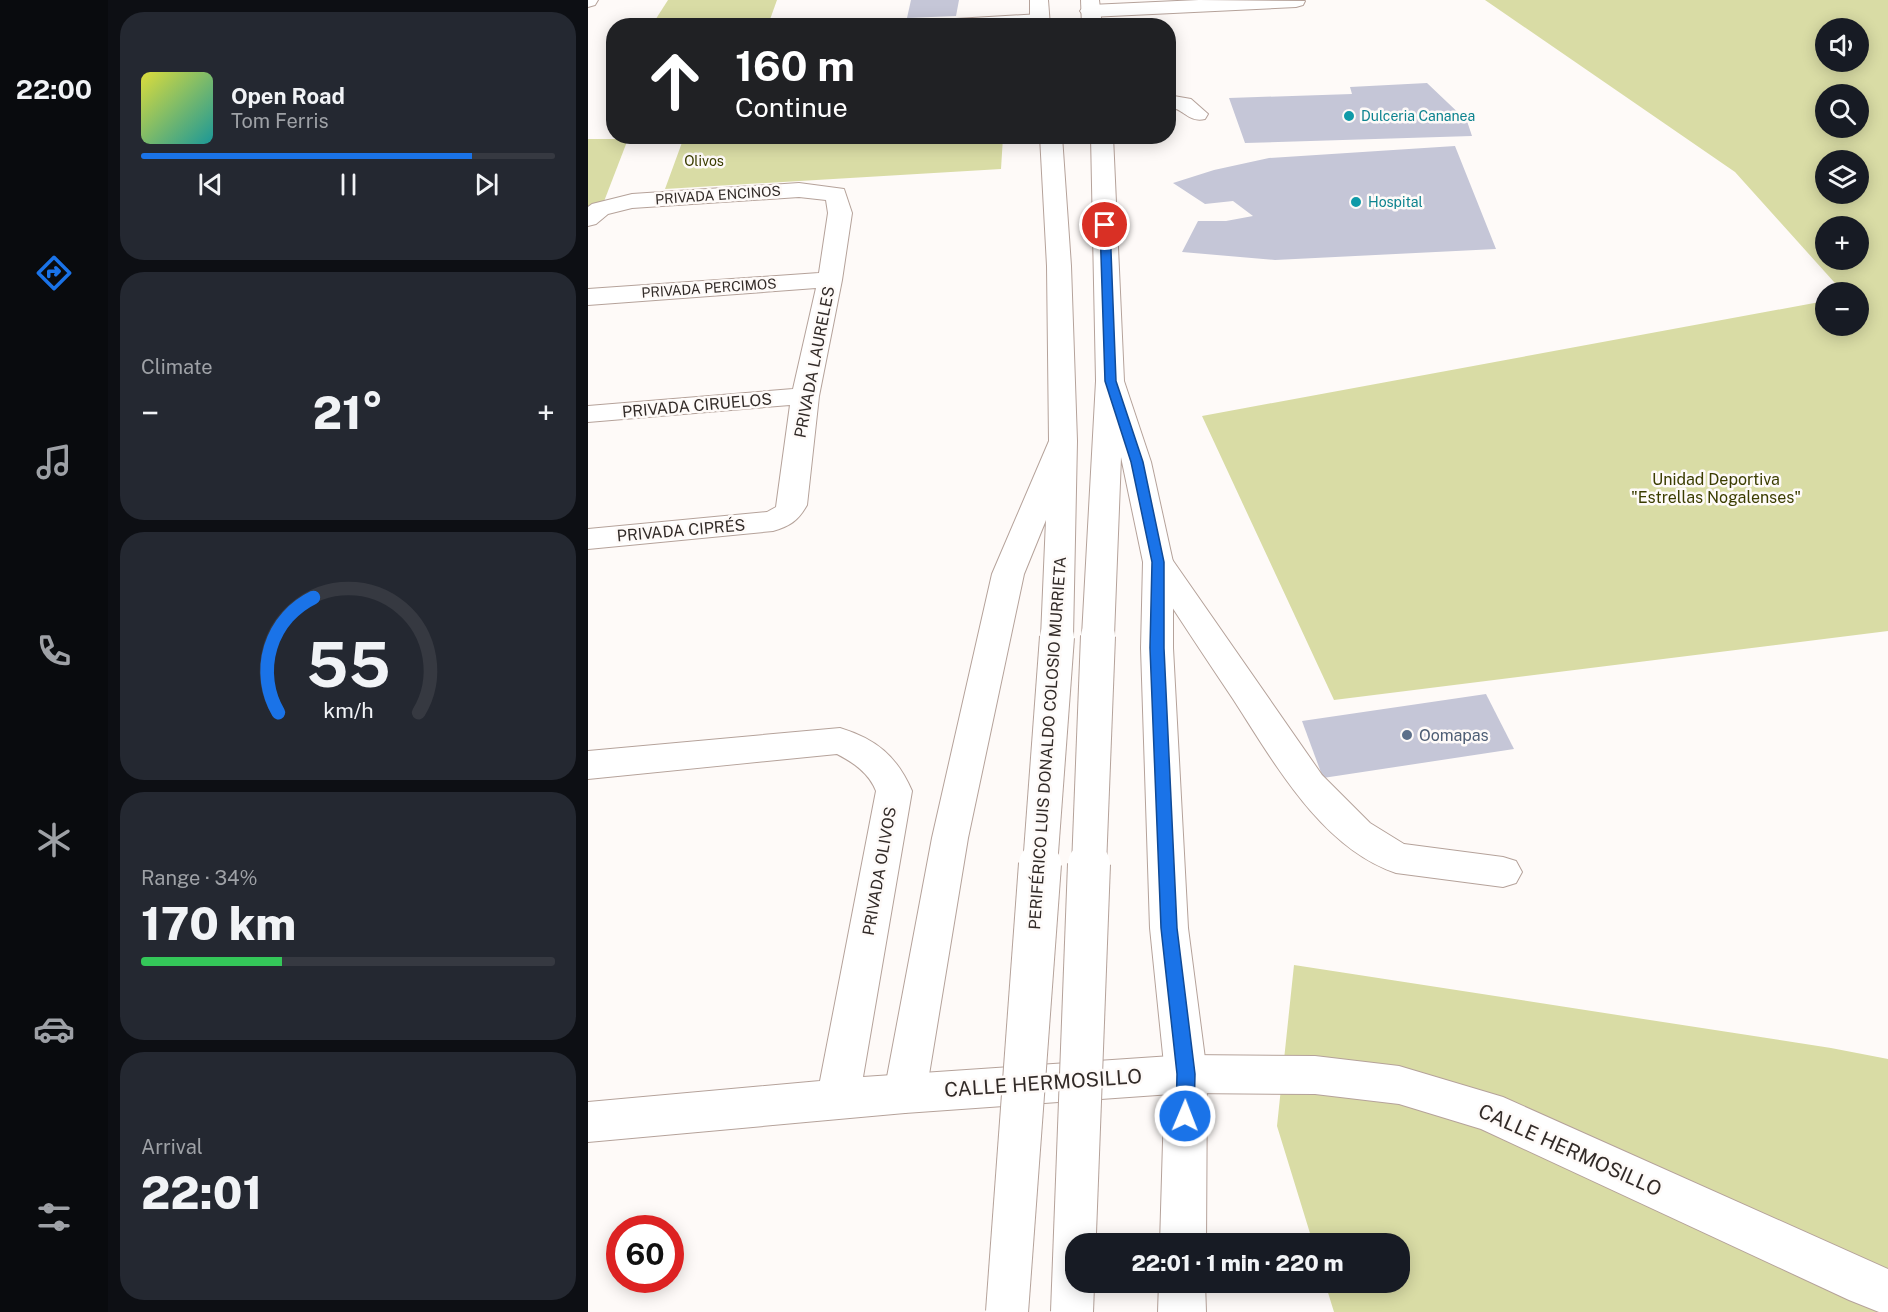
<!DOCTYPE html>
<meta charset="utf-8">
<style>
:root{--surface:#171b24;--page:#242831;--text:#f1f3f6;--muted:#9ea1a6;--line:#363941;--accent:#1a73e8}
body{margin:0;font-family:"Public Sans",sans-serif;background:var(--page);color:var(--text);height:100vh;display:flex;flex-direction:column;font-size:22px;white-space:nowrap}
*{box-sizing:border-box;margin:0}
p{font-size:20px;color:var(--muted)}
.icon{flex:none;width:33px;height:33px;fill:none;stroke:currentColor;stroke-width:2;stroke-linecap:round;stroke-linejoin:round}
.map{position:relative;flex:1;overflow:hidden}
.details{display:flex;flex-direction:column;gap:12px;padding:12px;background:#0d0f14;width:480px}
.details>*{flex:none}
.guide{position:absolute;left:18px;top:18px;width:570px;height:126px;border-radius:24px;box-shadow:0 3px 15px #0003;background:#202124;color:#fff;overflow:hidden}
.fabs{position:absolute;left:1227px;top:18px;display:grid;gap:12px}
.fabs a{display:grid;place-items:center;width:54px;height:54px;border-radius:50%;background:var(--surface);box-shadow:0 3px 15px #0003;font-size:30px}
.speed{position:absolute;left:18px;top:1215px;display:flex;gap:12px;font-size:30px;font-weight:700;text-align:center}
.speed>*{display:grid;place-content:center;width:78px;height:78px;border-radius:50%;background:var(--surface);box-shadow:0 3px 15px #0003;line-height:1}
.speed .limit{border:9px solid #d22;background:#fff;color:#111}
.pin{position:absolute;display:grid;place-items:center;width:51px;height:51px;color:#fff;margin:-26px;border:3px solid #fff;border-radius:50%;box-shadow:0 2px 6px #0007}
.me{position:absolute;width:66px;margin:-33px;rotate:1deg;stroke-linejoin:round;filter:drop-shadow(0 0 4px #0008)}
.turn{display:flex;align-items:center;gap:21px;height:126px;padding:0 30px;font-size:27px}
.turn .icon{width:78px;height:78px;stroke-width:2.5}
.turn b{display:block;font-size:42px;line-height:51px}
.big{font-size:45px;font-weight:800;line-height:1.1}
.details .widget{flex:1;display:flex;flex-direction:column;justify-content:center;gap:9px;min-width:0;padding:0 21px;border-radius:24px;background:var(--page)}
.details .dial{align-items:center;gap:0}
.dial svg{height:156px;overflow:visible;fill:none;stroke:var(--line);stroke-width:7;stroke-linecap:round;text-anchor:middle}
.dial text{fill:var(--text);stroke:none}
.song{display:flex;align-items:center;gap:18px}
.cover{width:72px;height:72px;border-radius:9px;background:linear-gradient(135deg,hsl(60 70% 55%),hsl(180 70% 35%))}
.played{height:6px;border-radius:3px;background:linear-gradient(90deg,var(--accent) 80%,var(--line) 80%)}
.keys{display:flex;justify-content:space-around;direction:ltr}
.heat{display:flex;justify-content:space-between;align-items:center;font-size:33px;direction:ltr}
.charge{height:9px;border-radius:4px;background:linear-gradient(90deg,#34c759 34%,var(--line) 0)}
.trip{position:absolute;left:477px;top:1233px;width:345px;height:60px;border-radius:24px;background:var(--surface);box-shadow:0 3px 15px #0003;font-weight:800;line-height:60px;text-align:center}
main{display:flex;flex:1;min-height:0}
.tab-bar{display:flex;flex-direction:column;width:108px;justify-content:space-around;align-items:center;background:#090b0e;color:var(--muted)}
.tab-bar .icon{width:42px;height:42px}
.tab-bar .active{color:var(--accent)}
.tab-bar b{font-size:27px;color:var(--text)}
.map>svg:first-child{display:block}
</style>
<main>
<nav class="tab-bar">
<b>22:00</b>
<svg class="icon active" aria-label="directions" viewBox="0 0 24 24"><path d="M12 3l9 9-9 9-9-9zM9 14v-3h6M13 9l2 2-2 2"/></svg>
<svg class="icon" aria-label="music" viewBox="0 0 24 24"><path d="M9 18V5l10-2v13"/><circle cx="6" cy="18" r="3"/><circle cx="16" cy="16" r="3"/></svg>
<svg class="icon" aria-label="phone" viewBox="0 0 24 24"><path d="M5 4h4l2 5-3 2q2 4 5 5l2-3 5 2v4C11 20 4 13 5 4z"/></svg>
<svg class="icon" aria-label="climate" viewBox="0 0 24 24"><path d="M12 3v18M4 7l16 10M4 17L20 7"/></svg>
<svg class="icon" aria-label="car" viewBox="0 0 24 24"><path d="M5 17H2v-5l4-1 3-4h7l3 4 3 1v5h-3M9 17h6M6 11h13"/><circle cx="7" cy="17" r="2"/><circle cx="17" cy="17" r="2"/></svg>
<svg class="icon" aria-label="filters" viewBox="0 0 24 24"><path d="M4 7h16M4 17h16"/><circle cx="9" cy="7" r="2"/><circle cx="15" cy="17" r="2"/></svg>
</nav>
<section class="details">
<div class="widget">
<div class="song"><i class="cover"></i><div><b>Open Road</b><p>Tom Ferris</p></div></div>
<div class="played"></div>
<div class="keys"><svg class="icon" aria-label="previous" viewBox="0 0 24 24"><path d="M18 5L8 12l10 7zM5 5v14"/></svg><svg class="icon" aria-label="pause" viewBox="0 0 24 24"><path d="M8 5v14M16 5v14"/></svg><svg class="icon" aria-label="next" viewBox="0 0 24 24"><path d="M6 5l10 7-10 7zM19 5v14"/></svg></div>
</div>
<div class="widget"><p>Climate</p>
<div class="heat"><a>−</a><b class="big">21°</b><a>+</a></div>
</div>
<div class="widget dial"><svg viewBox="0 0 100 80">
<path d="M14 69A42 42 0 1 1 86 69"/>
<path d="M14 69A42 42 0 0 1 32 10" stroke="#1a73e8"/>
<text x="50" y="56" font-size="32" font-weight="700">55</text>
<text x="50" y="72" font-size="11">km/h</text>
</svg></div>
<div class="widget"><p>Range · 34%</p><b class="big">170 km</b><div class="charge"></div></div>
<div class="widget"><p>Arrival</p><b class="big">22:01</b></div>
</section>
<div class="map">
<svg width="1300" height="1312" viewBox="0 0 1300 1312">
<rect width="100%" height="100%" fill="#fefaf8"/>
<g fill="#d9dca5" fill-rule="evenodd">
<path d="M80 0H189L180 25H64Z"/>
<path d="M897 0H1300V631L746 700 614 416 1237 301 1238 326H1270V292H1255L1147 172ZM1238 28H1270V62H1238ZM1238 94H1270V128H1238ZM1270 160V194H1238V160ZM1270 226V260H1238V226Z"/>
<path d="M96 137V136L415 137 413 169 77 189Z"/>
<path d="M0 139H40L15 204 0 206Z"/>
<path d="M706 965 1243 1048 1300 1059V1312H746L737 1283 812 1282V1244L725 1243 689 1126Z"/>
</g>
<g fill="#c5c6d7">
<path d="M323 0H371L368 16 319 18Z"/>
<path d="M839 83 879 121 884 136 657 143 641 98 764 94 762 87Z"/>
<path d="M867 146 908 249 687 260 594 252 610 221H638L665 216 645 201 617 204 585 183 626 170 681 158Z"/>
<path d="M898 694 926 749 735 778 714 721Z"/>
</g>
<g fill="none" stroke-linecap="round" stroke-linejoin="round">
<defs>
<g id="minor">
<path d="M0 0H10L7 5 0 7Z"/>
<path d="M611 0 717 1 715 5 708 7 502 17 495 15 492 11 495 7 502 5Z"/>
<path d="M452 14 459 16 462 20 459 24 342 26 344 22 351 20Z"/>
<path d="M580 95 603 99 620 114 617 119C600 123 596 108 580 107Z"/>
<path d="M211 183 256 189 264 213 254 280 231 396 219 505C210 521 202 526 185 531L0 549V529L179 512 188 507 202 405 0 422V406L205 389 228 288 0 305V289L231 273 240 213 238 200 211 197 44 208 20 214 8 224 0 226V207L4 204 44 194Z"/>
<path d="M570 552 581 555 734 775 782 823 816 844 915 857 928 861 934 872 928 883 915 887 808 873C733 848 686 762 645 699 616 656 588 613 559 569L555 562 559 555Z"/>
<path d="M252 728C288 739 309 756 324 791L275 1077 598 1055 727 1056 811 1066 915 1097 1300 1269V1312H1291L1261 1300 893 1129 811 1104 727 1094 598 1093 317 1113 0 1142V1102L232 1081 288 791C281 773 266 763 249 754L0 779V751Z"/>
</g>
<g id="major">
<path d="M442 0H460L462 26H442Z"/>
<path d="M493 0H511L514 26H494Z"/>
<path d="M452 136H474L483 266 489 441 485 637 481 645 469 649 457 645 453 637 458 520 436 574 380 838 338 1093 332 1107 317 1113 302 1107 296 1093 344 838 404 574 461 441 459 266Z"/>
<path d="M503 136H525L536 381 563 462 585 562V648L600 928 619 1074 618 1244H572L577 1074 562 928 553 648 555 562 533 457 526 636 522 644 510 648 498 644 494 636 508 381Z"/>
<path d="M571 1282H617L618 1312H570Z"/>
</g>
</defs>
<use href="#minor" stroke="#b5a29a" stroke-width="2"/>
<use href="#major" stroke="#b5a29a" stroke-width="2"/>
<use href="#minor" fill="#fff" fill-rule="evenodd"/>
<use href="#major" fill="#fff" fill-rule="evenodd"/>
<defs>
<g id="major-bridge-far1">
<path d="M452 866 469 637"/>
<path d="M501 866 510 636"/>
</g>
<g id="major-bridge">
<path d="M419 1312 452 864"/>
<path d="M484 1312 501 864"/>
</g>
</defs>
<use href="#major-bridge-far1" stroke="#b5a29a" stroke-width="36" stroke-linecap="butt"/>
<use href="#major-bridge" stroke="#b5a29a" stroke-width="44" stroke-linecap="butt"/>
<use href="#major-bridge-far1" stroke="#fff" stroke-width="34"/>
<use href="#major-bridge" stroke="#fff" stroke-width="42"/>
</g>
<path fill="#1a73e8" stroke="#114b97" stroke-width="1.5" d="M517 222 522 225 528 381 555 462 576 562V648L589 928 607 1074 606 1116 604 1122 597 1124 591 1122 588 1116 589 1074 573 928 562 648 564 562 543 462 517 381 512 225Z"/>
<g fill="#0f9aa8" stroke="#fefaf8" stroke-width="2">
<circle cx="761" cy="116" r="6"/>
<circle cx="768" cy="202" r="6"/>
</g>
<circle fill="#5c6f8a" stroke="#fefaf8" stroke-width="2" cx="819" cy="735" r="6"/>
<g text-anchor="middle" stroke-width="5" stroke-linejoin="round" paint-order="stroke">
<g font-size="14" fill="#0d838f" stroke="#fefaf8" text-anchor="start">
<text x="773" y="121">Dulceria Cananea</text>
<text x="780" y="207">Hospital</text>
</g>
<g font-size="14" fill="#3b3d00" stroke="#fefaf8">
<text x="116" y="166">Olivos</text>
</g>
<g font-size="14" fill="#322b28" stroke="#fefaf8">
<text transform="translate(130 195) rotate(-4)" y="5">PRIVADA ENCINOS</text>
<text transform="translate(121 288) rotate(-4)" y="5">PRIVADA PERCIMOS</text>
</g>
<g font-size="16" fill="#322b28" stroke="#fefaf8">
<text transform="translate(226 362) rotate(-79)" y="6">PRIVADA LAURELES</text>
<text transform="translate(109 405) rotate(-5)" y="6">PRIVADA CIRUELOS</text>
<text transform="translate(93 530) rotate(-5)" y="6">PRIVADA CIPRÉS</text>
<text transform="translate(459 743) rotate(-86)" y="6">PERIFÉRICO LUIS DONALDO COLOSIO MURRIETA</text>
<text transform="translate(291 871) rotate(-80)" y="6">PRIVADA OLIVOS</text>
</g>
<g font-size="16" fill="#3b3d00" stroke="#fefaf8">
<text x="1128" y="485">Unidad Deportiva<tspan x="1128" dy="18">"Estrellas Nogalenses"</tspan></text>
</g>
<g font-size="16" fill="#4e5e75" stroke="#fefaf8" text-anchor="start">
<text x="831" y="741">Oomapas</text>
</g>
<g font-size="20" fill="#322b28" stroke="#fefaf8">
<text transform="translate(455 1083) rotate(-4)" y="7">CALLE HERMOSILLO</text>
<text transform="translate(982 1150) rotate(24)" y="7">CALLE HERMOSILLO</text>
</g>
</g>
</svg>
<div class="fabs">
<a><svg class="icon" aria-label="sound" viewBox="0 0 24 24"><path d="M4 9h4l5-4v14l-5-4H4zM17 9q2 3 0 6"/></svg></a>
<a><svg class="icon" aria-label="search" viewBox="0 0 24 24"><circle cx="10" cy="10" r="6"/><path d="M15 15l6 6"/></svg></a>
<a><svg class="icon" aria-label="layers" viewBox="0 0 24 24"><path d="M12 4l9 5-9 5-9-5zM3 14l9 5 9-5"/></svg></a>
<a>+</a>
<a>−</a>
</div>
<div class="speed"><div class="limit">60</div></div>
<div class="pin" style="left:517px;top:225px;background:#d93025"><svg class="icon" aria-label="arrive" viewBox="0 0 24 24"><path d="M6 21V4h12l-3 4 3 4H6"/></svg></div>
<svg class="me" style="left:597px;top:1116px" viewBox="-20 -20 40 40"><circle r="17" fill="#1a73e8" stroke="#fff" stroke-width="3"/><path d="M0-11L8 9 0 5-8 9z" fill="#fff"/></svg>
<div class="trip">22:01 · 1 min · 220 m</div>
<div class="guide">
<div class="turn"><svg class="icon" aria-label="ahead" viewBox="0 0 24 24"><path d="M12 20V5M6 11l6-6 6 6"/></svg><div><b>160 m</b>Continue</div></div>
</div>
</div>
</main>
